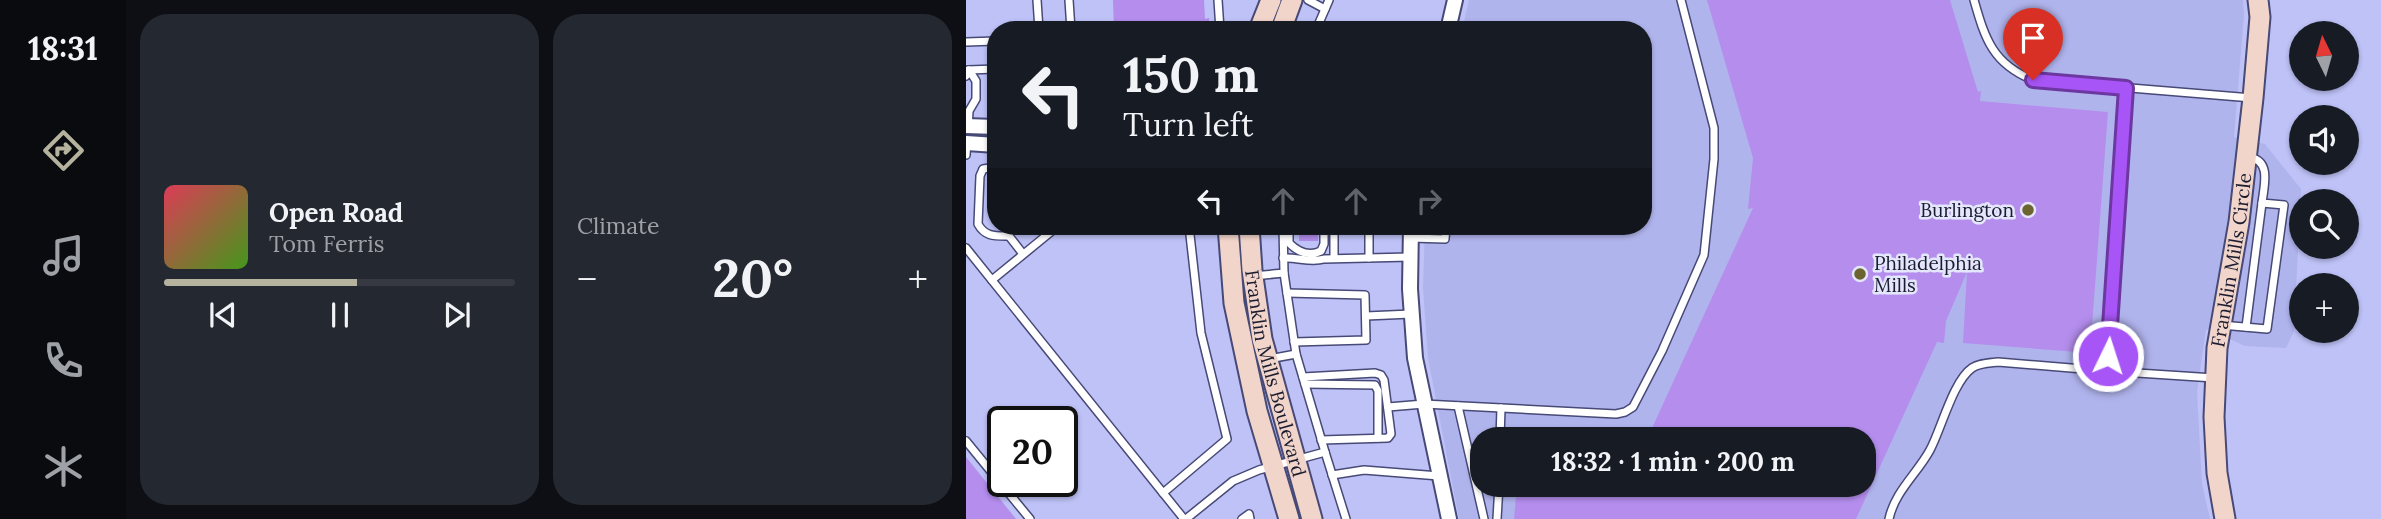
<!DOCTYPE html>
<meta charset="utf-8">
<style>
:root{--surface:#171b24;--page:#242831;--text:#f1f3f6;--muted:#9ea1a6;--line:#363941;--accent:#b5b39d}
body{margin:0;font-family:Lora,serif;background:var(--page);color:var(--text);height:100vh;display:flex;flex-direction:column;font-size:26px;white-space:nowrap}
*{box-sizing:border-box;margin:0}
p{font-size:23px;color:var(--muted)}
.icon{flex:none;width:38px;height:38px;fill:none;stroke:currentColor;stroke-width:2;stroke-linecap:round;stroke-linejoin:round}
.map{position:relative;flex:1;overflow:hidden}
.panel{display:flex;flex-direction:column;gap:14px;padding:14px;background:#0d0f14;width:840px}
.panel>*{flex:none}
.top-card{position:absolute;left:21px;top:21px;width:665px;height:214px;border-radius:28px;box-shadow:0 2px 5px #0004;background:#171b24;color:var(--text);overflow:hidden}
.needle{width:46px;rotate:355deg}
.controls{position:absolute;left:1323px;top:21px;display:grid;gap:14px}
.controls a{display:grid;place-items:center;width:70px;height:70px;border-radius:50%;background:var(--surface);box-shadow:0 2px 5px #0004;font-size:35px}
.speed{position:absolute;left:21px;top:406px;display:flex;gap:14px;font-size:35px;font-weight:700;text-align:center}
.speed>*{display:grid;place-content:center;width:91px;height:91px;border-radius:50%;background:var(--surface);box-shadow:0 2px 5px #0004;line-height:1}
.speed .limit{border:4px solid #111;border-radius:10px;background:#fff;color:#111}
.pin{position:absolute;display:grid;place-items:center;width:60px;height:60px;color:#fff;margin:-72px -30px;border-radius:50% 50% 50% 0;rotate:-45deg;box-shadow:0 0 7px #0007}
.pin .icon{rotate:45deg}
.me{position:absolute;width:77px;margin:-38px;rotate:4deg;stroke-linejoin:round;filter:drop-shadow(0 0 5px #0008)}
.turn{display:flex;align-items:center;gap:24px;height:147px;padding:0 21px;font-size:32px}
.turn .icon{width:91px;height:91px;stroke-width:2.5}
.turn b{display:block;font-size:49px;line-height:60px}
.lanes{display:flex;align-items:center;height:66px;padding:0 21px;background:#0003;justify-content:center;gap:35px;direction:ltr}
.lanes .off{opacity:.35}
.big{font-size:52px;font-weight:800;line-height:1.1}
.panel .widget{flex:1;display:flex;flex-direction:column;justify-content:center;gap:10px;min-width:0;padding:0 24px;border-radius:28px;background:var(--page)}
.song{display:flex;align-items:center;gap:21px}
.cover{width:84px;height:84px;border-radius:10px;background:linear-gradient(135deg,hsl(350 70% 55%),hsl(100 70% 35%))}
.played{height:7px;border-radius:4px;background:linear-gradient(90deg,var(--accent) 55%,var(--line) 55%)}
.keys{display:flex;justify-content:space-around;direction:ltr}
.heat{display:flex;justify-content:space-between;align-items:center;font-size:38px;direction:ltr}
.panel .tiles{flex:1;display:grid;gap:14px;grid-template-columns:repeat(2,1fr)}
.trip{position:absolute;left:504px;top:427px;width:406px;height:70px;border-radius:28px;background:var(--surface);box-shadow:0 2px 5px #0004;font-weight:800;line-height:70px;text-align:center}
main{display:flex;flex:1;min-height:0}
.tabs{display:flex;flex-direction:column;width:126px;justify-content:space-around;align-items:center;background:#090b0e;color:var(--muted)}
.tabs .icon{width:49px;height:49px}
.tabs .current{color:var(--accent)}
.tabs b{font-size:32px;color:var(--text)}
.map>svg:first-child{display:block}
</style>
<main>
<nav class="tabs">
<b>18:31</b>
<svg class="icon current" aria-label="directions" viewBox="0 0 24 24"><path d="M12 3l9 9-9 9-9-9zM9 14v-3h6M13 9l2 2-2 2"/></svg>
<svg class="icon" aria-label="music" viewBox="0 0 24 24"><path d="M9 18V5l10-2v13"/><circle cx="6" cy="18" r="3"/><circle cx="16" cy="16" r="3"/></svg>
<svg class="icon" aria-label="phone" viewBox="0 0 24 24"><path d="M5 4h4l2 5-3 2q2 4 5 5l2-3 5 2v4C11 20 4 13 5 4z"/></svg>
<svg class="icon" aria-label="climate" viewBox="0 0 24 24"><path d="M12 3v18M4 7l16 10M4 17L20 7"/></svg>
</nav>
<section class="panel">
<div class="tiles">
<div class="widget">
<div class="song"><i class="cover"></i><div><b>Open Road</b><p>Tom Ferris</p></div></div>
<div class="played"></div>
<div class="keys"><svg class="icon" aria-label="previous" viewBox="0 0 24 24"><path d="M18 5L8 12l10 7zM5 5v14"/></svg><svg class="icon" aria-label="pause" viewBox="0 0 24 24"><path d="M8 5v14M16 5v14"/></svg><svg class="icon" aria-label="next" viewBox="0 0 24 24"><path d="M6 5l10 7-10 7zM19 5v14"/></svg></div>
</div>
<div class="widget"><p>Climate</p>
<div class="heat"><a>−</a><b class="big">20°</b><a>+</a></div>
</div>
</div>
</section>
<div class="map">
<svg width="1415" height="519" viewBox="0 0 1415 519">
<rect width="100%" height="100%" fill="#bec2f7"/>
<path fill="#b0b4ed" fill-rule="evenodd" d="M503 0H1277L1278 15 1268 137 1299 144 1335 189 1328 331 1320 348 1279 346 1240 329 1231 392 1236 484 1244 519H493L462 358 457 288 459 226H677V30H496ZM516 439H898V485H516Z"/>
<g fill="#b48ded">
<path d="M147 0H238L239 19 243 18V30H148Z"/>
<path d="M741 0H984L1012 92 1015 91 1014 101 1142 112 1124 353 997 343 1001 272 980 321 978 343 971 342 890 519H548L551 485H898V439H681L787 208 782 209 787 158Z"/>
<rect x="333" y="226" width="19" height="15"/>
<path d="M0 457 50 519H0Z"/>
</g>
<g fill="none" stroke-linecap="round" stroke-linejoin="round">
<defs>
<g id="lane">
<path d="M71 0 73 30"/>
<path d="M103 0 105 30"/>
<path d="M252 0 254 30"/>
<path d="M342 0 359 9"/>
<path d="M1008 0C1019 39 1027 64 1067 80L1286 98"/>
<path d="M105 28 143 26"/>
<path d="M350 30 363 0"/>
<path d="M0 42 30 41"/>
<path d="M2 70 30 69"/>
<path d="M0 76 3 70 10 81V99L3 111 2 129"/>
<path d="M1160 88 1141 371 1248 378"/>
<path d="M0 155 1 141"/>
<path d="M30 167 17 169 14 176 12 224C19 237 29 236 43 236"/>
<path d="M43 226V236L57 254"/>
<path d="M323 226V243C332 252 343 257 355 251L358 244V226"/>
<path d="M403 226V258"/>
<path d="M445 238 479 239 480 226"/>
<path d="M0 248 218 519"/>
<path d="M317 258C332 257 344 263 358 259L444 257"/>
<path d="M368 258V226"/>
<path d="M287 276 318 273 317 226"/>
<path d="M26 280 92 226"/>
<path d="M321 293 399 295 400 340 328 342"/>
<path d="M400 316 445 314"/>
<path d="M1255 325 1301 329 1318 205 1296 203C1298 185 1306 160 1282 157"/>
<path d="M1280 327 1296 203"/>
<path d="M303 359 330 354"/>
<path d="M337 377 409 373 415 375 418 380 425 434 422 438 355 440"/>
<path d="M339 384 409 385 412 391V438"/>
<path d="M492 406 518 519"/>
<path d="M422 407 458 404 650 414 659 412 667 407 696 351 738 255 748 159V128L715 0"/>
<path d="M534 439 535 408"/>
<path d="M0 441 64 519"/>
<path d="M359 452 380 519"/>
<path d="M366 475 398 470 473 476"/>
<path d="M197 493 261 439 235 333 223 226"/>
<path d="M220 519 267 481 293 470 359 452 330 354 318 273"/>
<path d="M276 519 283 514 284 519"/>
<path d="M531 519 533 485"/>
<path d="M923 519C929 491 951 474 964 450 975 430 987 381 1006 368 1013 363 1023 363 1032 362L1141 371"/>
</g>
<g id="street">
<path d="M482 30 489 0"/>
<path d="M0 126 30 127"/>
<path d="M0 143 30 145"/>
<path d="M445 226 444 289 449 358 483 519"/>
</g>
<g id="secondary">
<path d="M293 30 305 0"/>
<path d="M315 30 326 0"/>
<path d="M262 226 268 303 291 411 323 519"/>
<path id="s1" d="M283 226 286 270 296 339 346 519"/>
<path id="s2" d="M1259 519 1251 473 1248 417 1251 348 1273 222 1287 98 1294 17 1292 0"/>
</g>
</defs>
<use href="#lane" stroke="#474976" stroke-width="10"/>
<use href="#street" stroke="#474976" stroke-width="18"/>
<use href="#secondary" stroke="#474976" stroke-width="23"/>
<use href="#lane" stroke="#fff" stroke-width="7"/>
<use href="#street" stroke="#fff" stroke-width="14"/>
<use href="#secondary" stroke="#f2d5ca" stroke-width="19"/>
</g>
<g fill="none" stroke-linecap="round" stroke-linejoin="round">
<defs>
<path id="route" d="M1067 80 1160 88 1142 356"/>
</defs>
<use href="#route" stroke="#6d37a1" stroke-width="18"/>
<use href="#route" stroke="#a855f7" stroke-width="12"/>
</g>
<g fill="#6b6430" stroke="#e4e6fc" stroke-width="2.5">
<circle cx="1062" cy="210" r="7"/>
<circle cx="894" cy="274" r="7"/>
</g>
<g text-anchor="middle" stroke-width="5" stroke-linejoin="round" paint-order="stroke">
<g font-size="19" fill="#1b1c30" stroke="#e4e6fc" text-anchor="end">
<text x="1048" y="217">Burlington</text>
<text x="908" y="270" text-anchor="start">Philadelphia<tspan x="908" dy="22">Mills</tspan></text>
</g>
<g font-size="19" fill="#1b1c30" stroke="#e4e6fc">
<text dy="7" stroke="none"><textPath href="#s2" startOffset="261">Franklin Mills Circle</textPath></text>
<text dy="7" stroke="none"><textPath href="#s1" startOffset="150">Franklin Mills Boulevard</textPath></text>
</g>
</g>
</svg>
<div class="controls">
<a><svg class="needle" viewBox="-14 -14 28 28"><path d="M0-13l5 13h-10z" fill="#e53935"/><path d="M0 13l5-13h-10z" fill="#9ea1a6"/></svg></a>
<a><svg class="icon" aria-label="sound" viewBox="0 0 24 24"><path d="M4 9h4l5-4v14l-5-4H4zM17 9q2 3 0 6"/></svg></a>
<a><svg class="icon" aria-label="search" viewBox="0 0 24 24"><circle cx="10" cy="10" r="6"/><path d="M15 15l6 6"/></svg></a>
<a>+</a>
</div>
<div class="speed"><div class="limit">20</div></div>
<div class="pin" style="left:1067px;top:80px;background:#d93025"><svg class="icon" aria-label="arrive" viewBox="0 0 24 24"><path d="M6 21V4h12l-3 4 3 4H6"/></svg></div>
<svg class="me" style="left:1142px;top:356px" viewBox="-20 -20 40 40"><circle r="17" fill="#a855f7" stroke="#fff" stroke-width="3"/><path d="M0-11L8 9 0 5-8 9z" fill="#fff"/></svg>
<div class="trip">18:32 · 1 min · 200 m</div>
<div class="top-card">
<div class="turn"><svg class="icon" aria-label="left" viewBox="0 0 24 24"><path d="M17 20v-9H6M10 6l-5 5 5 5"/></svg><div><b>150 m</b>Turn left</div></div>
<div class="lanes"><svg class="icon" aria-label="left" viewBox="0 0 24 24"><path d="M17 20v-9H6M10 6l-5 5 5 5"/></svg><svg class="icon off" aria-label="ahead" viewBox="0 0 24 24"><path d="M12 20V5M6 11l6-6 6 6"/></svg><svg class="icon off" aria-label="ahead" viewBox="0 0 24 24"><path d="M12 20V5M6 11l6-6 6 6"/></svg><svg class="icon off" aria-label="right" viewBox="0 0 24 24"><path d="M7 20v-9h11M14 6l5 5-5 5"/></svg></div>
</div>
</div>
</main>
